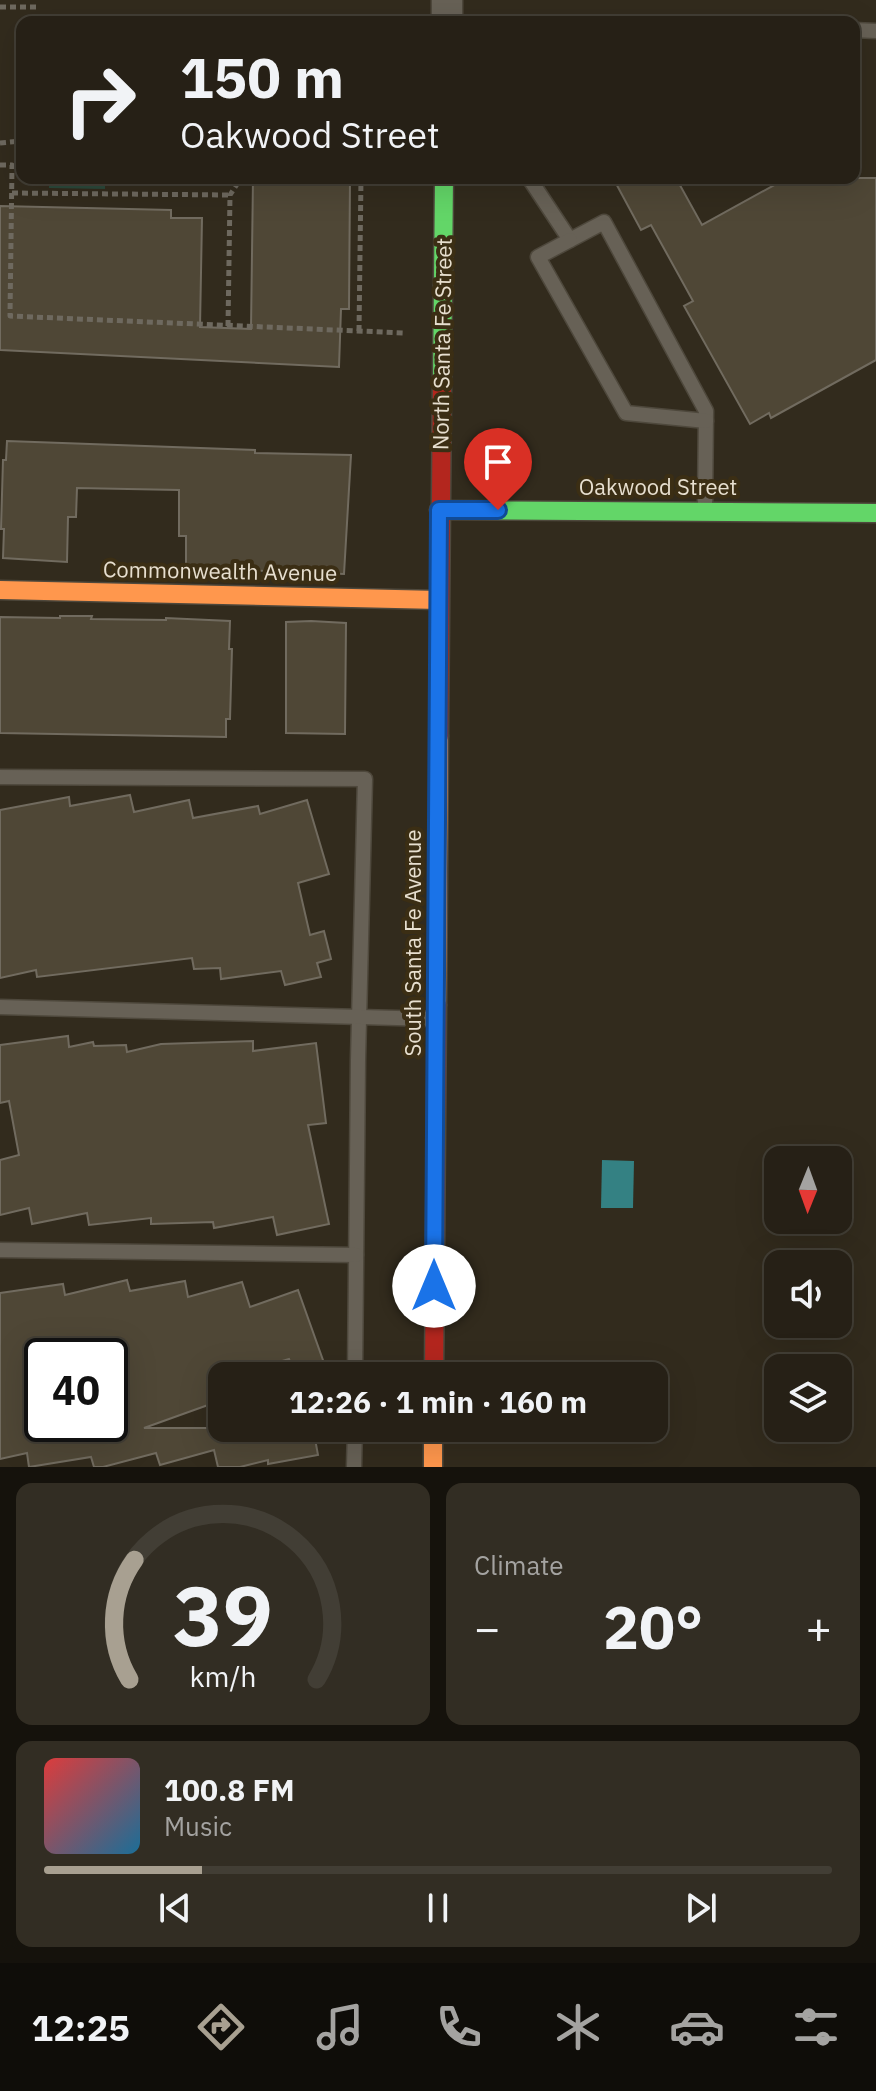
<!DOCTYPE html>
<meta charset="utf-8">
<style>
:root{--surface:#262016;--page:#322d23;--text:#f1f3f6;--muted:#a4a3a1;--line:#423e35;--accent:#a8a091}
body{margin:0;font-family:"IBM Plex Sans",sans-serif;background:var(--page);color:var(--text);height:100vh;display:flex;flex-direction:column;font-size:30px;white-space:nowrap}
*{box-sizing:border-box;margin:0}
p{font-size:26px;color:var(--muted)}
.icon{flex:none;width:44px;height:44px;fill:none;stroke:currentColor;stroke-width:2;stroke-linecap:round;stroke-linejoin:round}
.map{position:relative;height:1467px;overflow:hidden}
.details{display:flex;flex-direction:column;gap:16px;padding:16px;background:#15120c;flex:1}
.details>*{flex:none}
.top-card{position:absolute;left:16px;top:16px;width:844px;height:168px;border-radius:16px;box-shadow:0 8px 32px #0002,0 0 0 2px var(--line);background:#262016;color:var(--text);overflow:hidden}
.needle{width:52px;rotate:181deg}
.fabs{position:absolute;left:764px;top:1146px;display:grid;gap:16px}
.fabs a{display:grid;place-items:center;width:88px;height:88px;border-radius:16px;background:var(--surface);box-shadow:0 8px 32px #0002,0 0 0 2px var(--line);font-size:40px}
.speed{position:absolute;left:24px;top:1338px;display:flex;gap:16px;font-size:40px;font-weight:700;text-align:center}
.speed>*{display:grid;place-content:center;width:104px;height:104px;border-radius:50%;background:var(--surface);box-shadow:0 8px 32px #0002,0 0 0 2px var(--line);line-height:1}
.speed .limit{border:4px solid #111;border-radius:12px;background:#fff;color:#111}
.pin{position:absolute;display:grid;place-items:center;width:68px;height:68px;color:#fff;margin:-82px -34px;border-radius:50% 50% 50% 0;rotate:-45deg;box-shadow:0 0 8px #0007}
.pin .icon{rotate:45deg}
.me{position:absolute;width:88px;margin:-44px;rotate:0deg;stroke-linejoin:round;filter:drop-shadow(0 0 6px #0008)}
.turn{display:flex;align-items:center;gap:28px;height:168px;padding:0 32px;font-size:36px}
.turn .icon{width:104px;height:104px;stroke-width:2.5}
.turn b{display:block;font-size:56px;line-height:68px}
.big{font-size:60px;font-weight:800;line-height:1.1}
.details .tile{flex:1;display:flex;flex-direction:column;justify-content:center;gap:12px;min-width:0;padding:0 28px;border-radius:16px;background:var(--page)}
.details .dial{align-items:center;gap:0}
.dial svg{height:208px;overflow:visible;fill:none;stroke:var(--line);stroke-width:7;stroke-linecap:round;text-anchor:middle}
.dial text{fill:var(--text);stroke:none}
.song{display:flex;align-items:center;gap:24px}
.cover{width:96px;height:96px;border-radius:12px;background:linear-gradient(135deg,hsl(0 70% 55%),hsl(200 70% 35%))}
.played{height:8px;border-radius:4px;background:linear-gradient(90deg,var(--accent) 20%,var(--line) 20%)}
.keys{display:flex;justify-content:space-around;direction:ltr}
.heat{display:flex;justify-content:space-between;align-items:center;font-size:44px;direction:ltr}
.details .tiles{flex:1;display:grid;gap:16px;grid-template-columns:1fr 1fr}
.tile:last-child{grid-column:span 2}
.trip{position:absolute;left:208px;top:1362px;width:460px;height:80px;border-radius:16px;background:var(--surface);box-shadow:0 8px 32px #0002,0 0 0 2px var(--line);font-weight:800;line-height:80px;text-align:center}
.tabs{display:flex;height:128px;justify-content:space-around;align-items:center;background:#0f0d09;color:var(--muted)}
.tabs .icon{width:56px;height:56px}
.tabs .current{color:var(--accent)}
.tabs b{font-size:36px;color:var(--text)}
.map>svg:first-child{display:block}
</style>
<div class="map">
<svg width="876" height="1467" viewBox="0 0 876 1467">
<rect width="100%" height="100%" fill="#322b1d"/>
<path fill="#2b483a" d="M49 178H105V189L49 188Z"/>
<path fill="#348183" d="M602 1160 634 1161 633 1208H601Z"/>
<g fill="#4f4736" stroke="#716b5f" stroke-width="2" fill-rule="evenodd">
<path d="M253 178H350L349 309H341L339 367 0 350V206L171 210V218H202L200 327 251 329Z"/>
<path d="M613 178H676L702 225 787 178H876V360L771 418 769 413 750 424 684 306 693 301 651 225 641 230Z"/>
<path d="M7 441 255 450V453L351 455 344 574 218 569V566L186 565V536H179V490L77 488 76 517H68L67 562 3 558 4 529H1L3 460H6Z"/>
<path d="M60 616H92L91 619 166 620V618L230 621 229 649H232L230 719H226V737L0 733V617L60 618Z"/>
<path d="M311 621 346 623 345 734 286 733V622Z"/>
<path d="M130 795 134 812 189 800 193 818 258 806 260 814 307 800 329 874 298 883 310 935 324 931 331 959 317 963 321 977 285 985 281 971 221 979 220 968 194 969 192 958 37 977 36 970 0 978V810L69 797 70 806Z"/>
<path d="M68 1036 69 1047 93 1042 94 1046 126 1045 127 1052 161 1044 253 1041V1051L316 1043 326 1123 308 1125 329 1224 277 1235 273 1217 214 1228 213 1222 151 1224V1218L89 1225 87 1213 32 1224 29 1208 0 1215V1160L19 1155 9 1101 0 1103V1045Z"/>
<path d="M127 1280 130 1291 185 1281 188 1297 242 1282 250 1307 298 1290 324 1363 295 1374 289 1359 231 1376H222V1400L144 1428H313L318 1455 268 1464V1460L240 1467H218L214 1450 160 1465 156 1453 103 1467H94L91 1457 29 1467 27 1453 0 1459V1293L63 1284 65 1295ZM94 1351 95 1356H110V1424H42V1356Z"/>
</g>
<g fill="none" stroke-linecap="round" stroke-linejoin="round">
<defs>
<g id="lane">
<path d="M854 30 876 31"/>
<path d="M529 178 570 240 604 222 706 411 705 507"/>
<path d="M570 240 538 257 626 413 706 421"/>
<path d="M0 777 365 779 358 1060 355 1376"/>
<path d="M0 1007 432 1019"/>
<path d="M0 1250 356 1255"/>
<path d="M354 1467 355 1428"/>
</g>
<path id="street" d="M447 22V0"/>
<g id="fast">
<path d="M442 383 444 178"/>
<path d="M439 510 876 513"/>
</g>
<g id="slow">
<path d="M0 590 439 600"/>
<path d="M437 1005 439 736"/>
<path d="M433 1428V1467"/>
</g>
<g id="jam">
<path d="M439 736 442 383"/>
<path d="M434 1376 437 1005"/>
</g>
</defs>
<use href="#lane" stroke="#4e483c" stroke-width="17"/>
<use href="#street" stroke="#4e483c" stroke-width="33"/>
<use href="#fast" stroke="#4e483c" stroke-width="21"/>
<use href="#slow" stroke="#4e483c" stroke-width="21"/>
<use href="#jam" stroke="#4e483c" stroke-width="21"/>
<g stroke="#6e695f" stroke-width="5" stroke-dasharray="6 4" stroke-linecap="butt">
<path d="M0 7H38"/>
<path d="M0 143 22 141"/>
<path d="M0 165H12L10 316 405 333"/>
<path d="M12 193 230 195"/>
<path d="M228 326 230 195 241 178"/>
<path d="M359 331 361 178"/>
</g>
<use href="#lane" stroke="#676156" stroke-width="14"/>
<use href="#street" stroke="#676156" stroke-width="30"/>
<use href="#fast" stroke="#63d668" stroke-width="18"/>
<use href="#slow" stroke="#ff974d" stroke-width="18"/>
<use href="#jam" stroke="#b3261e" stroke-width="18"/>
</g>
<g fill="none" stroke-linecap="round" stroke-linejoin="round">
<defs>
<path id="route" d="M434 1286 439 510H498"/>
</defs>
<use href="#route" stroke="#114b97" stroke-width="20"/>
<use href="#route" stroke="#1a73e8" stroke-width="14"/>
</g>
<g text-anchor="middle" stroke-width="8" stroke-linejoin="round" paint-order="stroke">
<g font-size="22" fill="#e7dfcf" stroke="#3b2e14">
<text transform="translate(442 344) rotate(-89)" y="8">North Santa Fe Street</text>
<text x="658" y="495">Oakwood Street</text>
<text transform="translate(220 571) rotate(1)" y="8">Commonwealth Avenue</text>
<text transform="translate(413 943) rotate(-90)" y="8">South Santa Fe Avenue</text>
</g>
</g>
</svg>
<div class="fabs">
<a><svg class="needle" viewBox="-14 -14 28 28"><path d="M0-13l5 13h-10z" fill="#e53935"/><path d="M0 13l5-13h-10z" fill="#a4a3a1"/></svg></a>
<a><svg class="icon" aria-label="sound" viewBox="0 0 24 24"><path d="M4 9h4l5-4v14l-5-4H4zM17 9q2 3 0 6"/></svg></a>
<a><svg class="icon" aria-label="layers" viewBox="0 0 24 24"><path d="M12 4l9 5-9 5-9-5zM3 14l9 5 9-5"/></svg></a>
</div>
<div class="speed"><div class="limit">40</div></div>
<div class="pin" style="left:498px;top:510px;background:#d93025"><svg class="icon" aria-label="arrive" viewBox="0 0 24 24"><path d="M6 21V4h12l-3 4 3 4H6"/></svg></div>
<svg class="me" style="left:434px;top:1286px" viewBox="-20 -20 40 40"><circle r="19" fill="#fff"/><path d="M0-13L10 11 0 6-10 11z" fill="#1a73e8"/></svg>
<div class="trip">12:26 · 1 min · 160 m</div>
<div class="top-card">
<div class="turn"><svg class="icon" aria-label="right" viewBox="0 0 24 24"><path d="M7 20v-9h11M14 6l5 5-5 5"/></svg><div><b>150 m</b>Oakwood Street</div></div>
</div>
</div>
<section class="details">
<div class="tiles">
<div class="tile dial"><svg viewBox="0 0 100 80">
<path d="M14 69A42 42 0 1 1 86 69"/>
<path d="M14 69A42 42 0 0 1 16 23" stroke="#a8a091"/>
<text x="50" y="56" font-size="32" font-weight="700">39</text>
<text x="50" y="72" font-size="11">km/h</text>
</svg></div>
<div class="tile"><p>Climate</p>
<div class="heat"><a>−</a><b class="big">20°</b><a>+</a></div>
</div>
<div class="tile">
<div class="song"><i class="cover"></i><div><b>100.8 FM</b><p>Music</p></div></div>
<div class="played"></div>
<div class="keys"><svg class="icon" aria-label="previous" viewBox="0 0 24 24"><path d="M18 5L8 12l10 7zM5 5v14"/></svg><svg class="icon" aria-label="pause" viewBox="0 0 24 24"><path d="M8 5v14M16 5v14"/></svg><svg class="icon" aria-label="next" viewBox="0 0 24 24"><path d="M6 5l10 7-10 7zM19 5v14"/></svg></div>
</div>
</div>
</section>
<nav class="tabs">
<b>12:25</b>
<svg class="icon current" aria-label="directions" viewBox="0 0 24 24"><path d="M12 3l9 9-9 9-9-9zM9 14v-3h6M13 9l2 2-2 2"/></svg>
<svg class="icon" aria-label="music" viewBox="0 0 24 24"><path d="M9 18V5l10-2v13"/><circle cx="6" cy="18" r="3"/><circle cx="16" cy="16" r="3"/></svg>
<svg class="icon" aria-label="phone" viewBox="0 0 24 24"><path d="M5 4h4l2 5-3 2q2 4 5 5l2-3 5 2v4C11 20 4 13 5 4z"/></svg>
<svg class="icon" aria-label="climate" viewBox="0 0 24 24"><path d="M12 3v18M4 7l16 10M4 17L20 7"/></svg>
<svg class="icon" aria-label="car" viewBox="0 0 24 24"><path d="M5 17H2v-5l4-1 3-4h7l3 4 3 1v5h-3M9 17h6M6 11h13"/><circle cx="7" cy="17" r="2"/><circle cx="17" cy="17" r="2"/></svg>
<svg class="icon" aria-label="filters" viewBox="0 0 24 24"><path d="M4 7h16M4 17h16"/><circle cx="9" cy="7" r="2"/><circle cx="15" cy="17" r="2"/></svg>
</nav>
